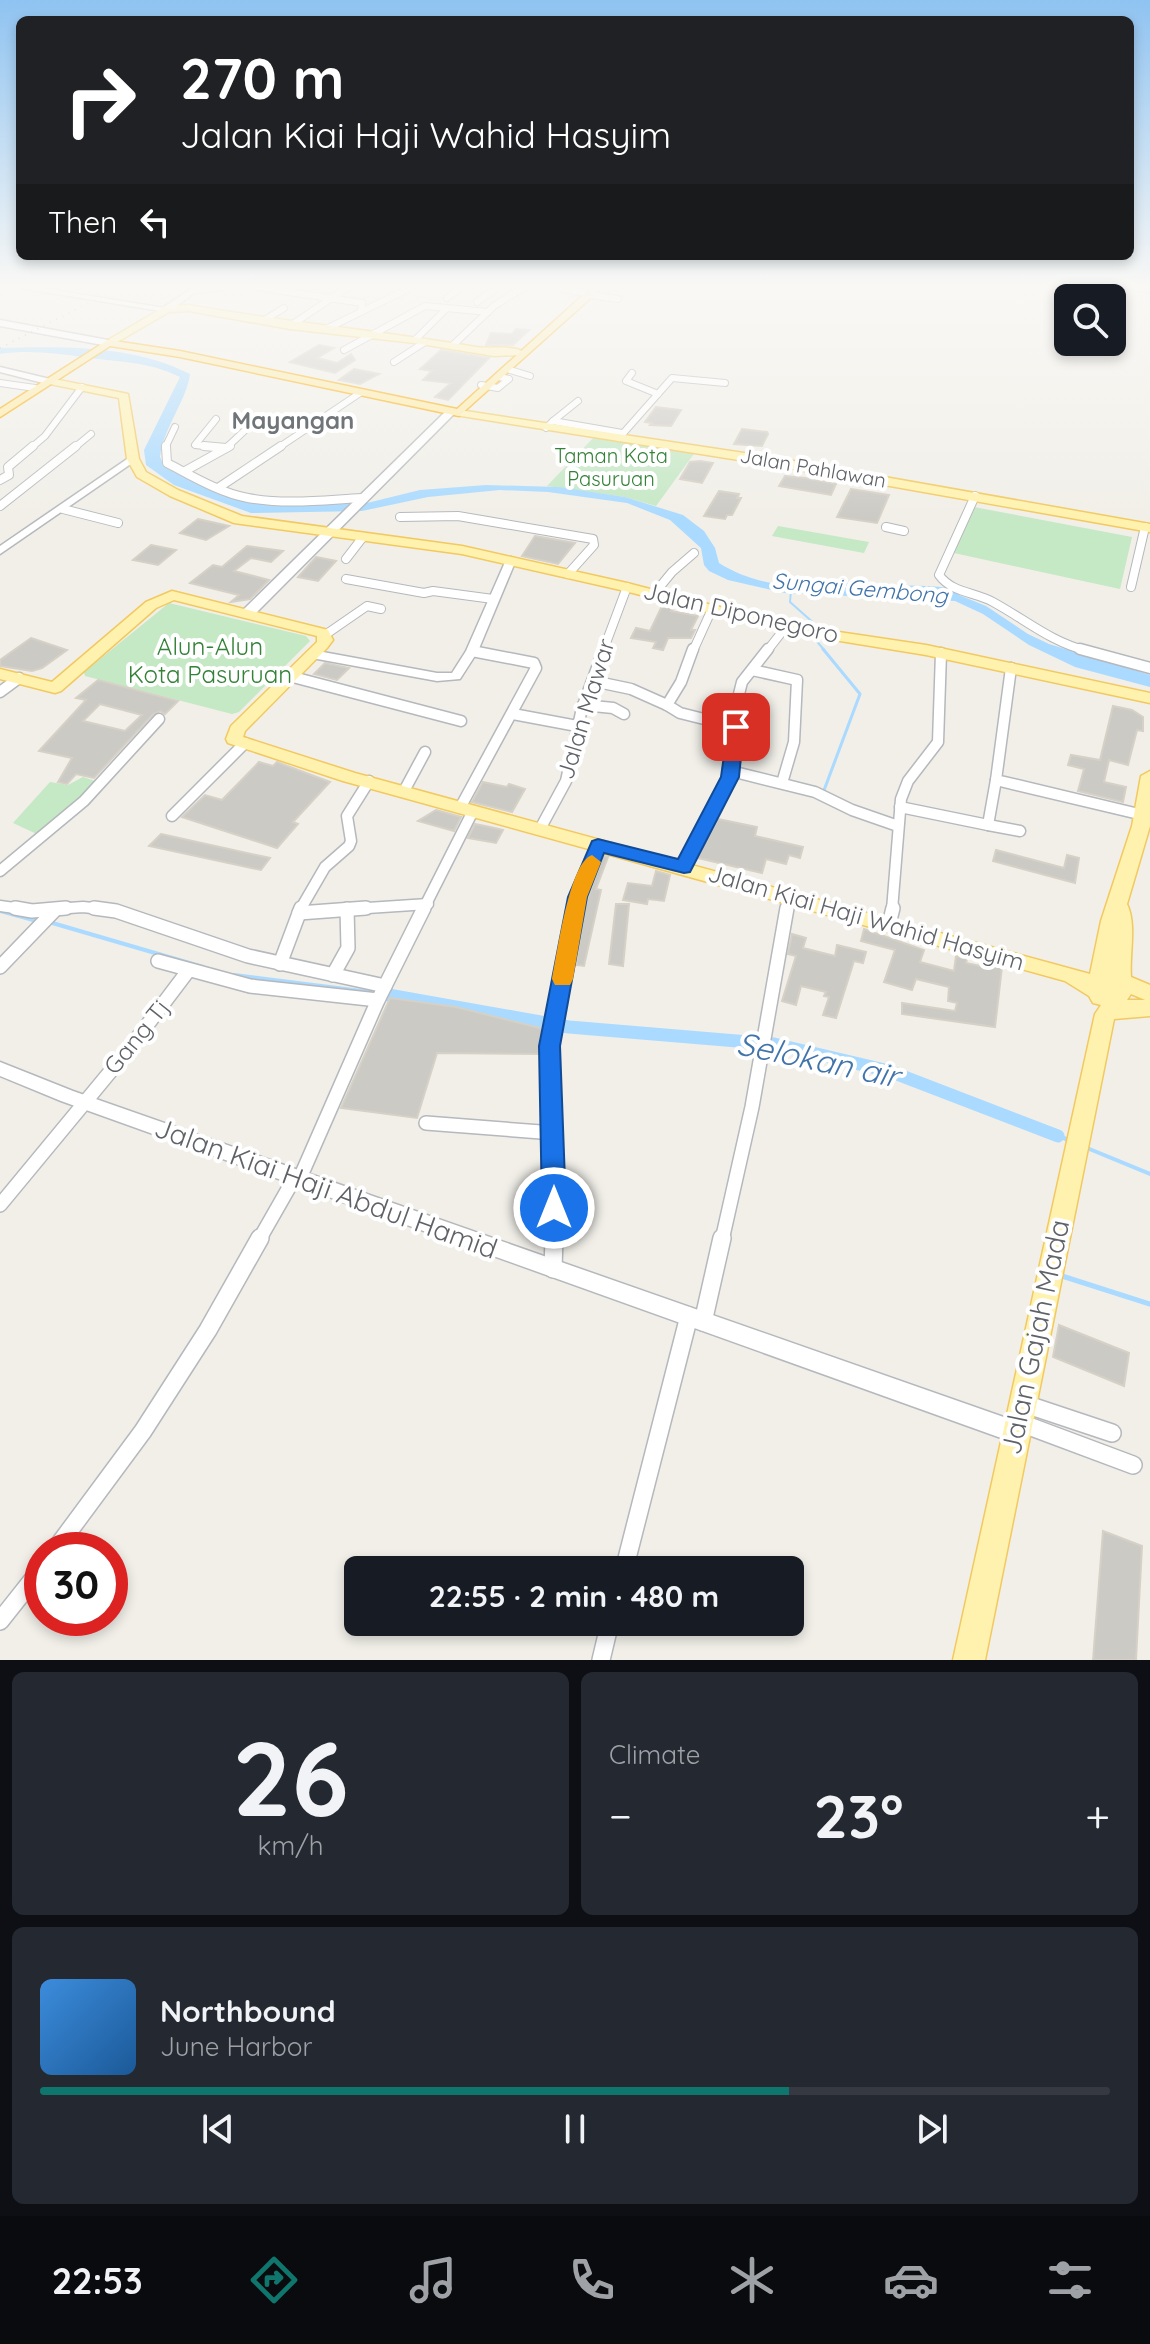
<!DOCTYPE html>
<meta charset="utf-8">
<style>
:root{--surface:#171b24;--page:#242831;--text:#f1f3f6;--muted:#9ea1a6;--line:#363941;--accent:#0f766e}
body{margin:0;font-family:Quicksand,sans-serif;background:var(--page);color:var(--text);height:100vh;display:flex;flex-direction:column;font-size:30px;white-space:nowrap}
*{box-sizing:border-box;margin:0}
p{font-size:26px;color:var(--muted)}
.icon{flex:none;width:44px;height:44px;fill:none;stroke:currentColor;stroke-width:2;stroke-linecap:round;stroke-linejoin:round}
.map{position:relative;height:1660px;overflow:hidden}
.side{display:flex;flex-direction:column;gap:12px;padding:12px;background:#0d0f14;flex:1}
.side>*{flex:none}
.guide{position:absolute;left:16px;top:16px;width:1118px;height:244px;border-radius:12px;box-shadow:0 4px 12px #0003;background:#202124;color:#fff;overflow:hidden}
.tools{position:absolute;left:1054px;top:284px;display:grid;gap:16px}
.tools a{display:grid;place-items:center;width:72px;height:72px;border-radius:12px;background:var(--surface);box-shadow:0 4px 12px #0003;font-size:40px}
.speed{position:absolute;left:24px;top:1532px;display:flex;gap:16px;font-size:40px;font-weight:700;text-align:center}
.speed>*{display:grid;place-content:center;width:104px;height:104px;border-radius:50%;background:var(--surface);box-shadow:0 4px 12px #0003;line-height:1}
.speed .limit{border:12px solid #d22;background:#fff;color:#111}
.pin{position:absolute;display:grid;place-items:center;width:68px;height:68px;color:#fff;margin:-34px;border-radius:16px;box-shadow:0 4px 12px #0006}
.me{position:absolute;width:88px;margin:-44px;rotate:0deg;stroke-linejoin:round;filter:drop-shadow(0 0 6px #0008)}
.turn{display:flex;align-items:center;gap:28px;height:168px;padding:0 32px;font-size:36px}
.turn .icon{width:104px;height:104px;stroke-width:2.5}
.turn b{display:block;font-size:56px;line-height:68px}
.then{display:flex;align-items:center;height:76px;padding:0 32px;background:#0003;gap:16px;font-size:30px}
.big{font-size:60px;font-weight:700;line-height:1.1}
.side .tile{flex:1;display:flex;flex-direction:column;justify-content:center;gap:12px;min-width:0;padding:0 28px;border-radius:12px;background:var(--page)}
.side .dial{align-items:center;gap:0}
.dial b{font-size:104px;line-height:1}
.song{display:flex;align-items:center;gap:24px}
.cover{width:96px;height:96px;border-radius:12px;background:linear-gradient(135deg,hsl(210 70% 55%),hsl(210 70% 35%))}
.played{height:8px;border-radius:4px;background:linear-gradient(90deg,var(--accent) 70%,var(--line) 70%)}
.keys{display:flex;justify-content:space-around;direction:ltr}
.heat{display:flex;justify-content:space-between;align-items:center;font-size:44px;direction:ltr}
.side .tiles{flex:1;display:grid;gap:12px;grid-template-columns:1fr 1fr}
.tile:last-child{grid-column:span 2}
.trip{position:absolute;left:344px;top:1556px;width:460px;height:80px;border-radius:12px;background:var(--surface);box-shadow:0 4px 12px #0003;font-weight:700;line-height:80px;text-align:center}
.tabs{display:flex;height:128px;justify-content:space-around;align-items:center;background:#090b0e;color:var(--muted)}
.tabs .icon{width:56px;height:56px}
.tabs .on{color:var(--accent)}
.tabs b{font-size:36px;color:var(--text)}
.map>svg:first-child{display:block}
</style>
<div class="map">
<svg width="1150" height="1660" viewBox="0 0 1150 1660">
<rect width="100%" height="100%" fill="#f1efe8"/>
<g fill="#c5e8c5">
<path d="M596 435 696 451 656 506 625 497 547 486Z"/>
<path d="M974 507 1132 537 1120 589 954 553Z"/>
<path d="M778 526 869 542 864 553 772 536Z"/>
<path d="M169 603 306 636 310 641 239 712 232 714 85 676 84 672Z"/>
<path d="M83 777 101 783 41 836 13 823 50 782 68 785Z"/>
</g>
<path fill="#aadaff" d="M0 348C63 346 134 345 190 374 187 400 164 426 160 457L163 463 229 496 269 504 367 503 420 490 486 485 559 487 625 497 683 515 704 531 715 548 719 563C786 606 882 576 955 589L959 595 986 606 1028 634 1049 644 1150 675V687L1075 667 1029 645 983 614 955 601 785 593 728 580 709 571 704 565 701 548 670 520 627 503 548 492 500 490 428 497 362 511 251 513 174 485 146 465 144 450 180 377C148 361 117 362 82 357 55 353 27 350 0 354Z"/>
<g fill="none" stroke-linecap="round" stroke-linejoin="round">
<g stroke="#aadaff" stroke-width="2">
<path d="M1105 287 1150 293"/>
<path d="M791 590 790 602 817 626 814 638 825 651"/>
</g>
<path stroke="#aadaff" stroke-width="3" d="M823 793 860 694 823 649"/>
<g stroke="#aadaff" stroke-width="4">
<path d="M0 911 37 921"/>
<path d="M49 922 203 967"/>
<path d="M234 975 377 993"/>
<path d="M1058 1136 1069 1140"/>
<path d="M1087 1148 1150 1174"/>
</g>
<path stroke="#aadaff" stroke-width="5" d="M1062 1276 1150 1304"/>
<path stroke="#aadaff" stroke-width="13" d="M377 993 569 1027 774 1044 889 1071 1058 1136"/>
<path fill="#aadaff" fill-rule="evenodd" d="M781 579 863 584 870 588 863 592 776 586 774 583Z"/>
</g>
<g fill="#cccac5" stroke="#d6d1c6" stroke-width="2" fill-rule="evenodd">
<path d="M516 329 529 330 513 345H486L491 333 512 334Z"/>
<path d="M319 345 334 348 317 358 337 363 351 354 355 360 335 373 290 362Z"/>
<path d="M441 350 489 358 448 400 435 397 451 383 423 380 432 371 420 369Z"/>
<path d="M354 369 379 374 360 384 339 380Z"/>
<path d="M656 407 681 410 671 426 650 425 652 423 645 422Z"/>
<path d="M742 429 767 432 768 434 762 446 734 444Z"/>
<path d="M700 461 713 463 702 483 680 479 690 462Z"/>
<path d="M785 476 805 478 836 484 831 495 779 486Z"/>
<path d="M851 489 889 495 877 523 837 517Z"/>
<path d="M719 491 739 494 737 498H741L732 515H727L725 519 704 516Z"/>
<path d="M198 519 229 526 206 540 180 533Z"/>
<path d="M535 536 575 543 558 564 522 556Z"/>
<path d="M151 545 176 550 158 565 133 560Z"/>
<path d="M247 546 283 551 271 562 251 558 234 571 269 580 250 599 231 602 239 595 190 583 213 565 222 567Z"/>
<path d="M316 557 336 561 318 581 298 577Z"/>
<path d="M663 604 675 607 671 611 698 616 691 630H695L691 638H668L663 650 653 648 656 642 631 638 636 628 650 631Z"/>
<path d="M31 638 67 650 42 668 32 671 0 666V660Z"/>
<path d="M325 663 349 668 337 680 314 674Z"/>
<path d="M98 680 178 701 165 714 160 711 153 714 94 778 76 774 67 784 58 782 72 758 39 751 86 700 76 698ZM100 704 142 715 125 731 83 721Z"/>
<path d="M1113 706 1132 710 1143 717V731L1137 730 1128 765 1109 760 1104 782 1126 787 1123 802 1078 791 1084 769 1068 765 1071 755 1100 760Z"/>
<path d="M259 762 273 766 277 762 330 782 293 822 298 824 277 848 182 817 205 795 222 800Z"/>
<path d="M483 782 507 787 509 784 525 789 512 812 472 802Z"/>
<path d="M436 810 461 817 454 831 418 821Z"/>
<path d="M718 819 757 827 755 836 803 847 800 858 789 855 786 864 766 859 762 873 698 858Z"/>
<path d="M475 824 490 827 503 830 496 843 468 838Z"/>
<path d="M161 834 261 856 270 858 261 870 149 846Z"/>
<path d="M996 850 1064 868 1067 855 1079 858 1075 883 993 861Z"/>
<path d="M603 856 608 857 596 889 601 890 584 966 576 965 585 906Z"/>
<path d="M656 871 670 875 664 901 648 899 647 904 623 900 628 883 652 886Z"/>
<path d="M616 904H629L623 966 609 964Z"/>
<path d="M864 929 924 950 920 962 954 971 956 956 967 959 966 963 990 968V965L1002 967 995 1027 902 1014V1003L955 1011 957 1003 948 1001 949 987 916 979 912 990 884 982 895 950 861 941Z"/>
<path d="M792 934 806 938 803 948 835 956 837 945 866 952 863 963 854 961 836 1018 823 1015 829 997 824 996 826 992 801 986 796 1005 782 1001 796 956 788 954Z"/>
<path d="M390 998 456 1007 544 1029 541 1054 437 1053 417 1118 341 1108Z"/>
<path d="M1059 1325 1129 1353 1124 1386 1053 1357Z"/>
<path d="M1103 1531 1142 1546 1136 1660H1093Z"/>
</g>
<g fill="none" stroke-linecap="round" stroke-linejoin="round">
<defs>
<g id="minor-far4">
<path d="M256 287 362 303 361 310"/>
<path d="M556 287 584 293"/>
<path d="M195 290 221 287"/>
<path d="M589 295 618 299"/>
<path d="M447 298 461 287"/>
<path d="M477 302 498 287"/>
<path d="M263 321 284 308"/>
<path d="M290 326 348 287"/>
<path d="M326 329 412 287"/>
<path d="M415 340 447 308"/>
<path d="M452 346 494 306 524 287"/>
<path d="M344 350 425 306 488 312"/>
<path d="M394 362 425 342"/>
<path d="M507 369 530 376"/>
<path d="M632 373 626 381 658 394"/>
<path d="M0 383 35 388"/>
<path d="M481 385 498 388 509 379 499 377"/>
<path d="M216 419 195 445 224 448"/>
<path d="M287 421 315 425"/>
<path d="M553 421 578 401"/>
<path d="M546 428 553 421 622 433"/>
<path d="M619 438 672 378 725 383"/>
<path d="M31 448 45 436 82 387"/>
<path d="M74 448 91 434"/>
<path d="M165 448 175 427"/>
<path d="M226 448 255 421"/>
<path d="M278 448 360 393"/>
</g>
<g id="minor-far3">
<path d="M166 446 167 463C192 476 220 493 248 498 286 505 324 500 362 498"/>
<path d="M204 446 226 448"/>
<path d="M185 471 230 446"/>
<path d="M0 480 9 475 8 467 33 446"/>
<path d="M218 488 281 446"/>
<path d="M975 496 939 575C952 593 975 592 993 602 1026 620 1051 642 1087 651"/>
<path d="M0 506 76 446"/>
<path d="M63 509 118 523"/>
<path d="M400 517 458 516 593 539 594 545 568 574"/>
<path d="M886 527 904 531"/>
<path d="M346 559 363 537"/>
<path d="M346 579 424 593 433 591 493 599"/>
<path d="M1131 587 1145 527"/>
<path d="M654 594 672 572 694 553"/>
<path d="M325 635 367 606 381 609"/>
<path d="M603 651 627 587"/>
<path d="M693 651 712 609"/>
<path d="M767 651 785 628"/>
</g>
<g id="minor-far2">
<path d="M1080 649 1150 668"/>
<path d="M1011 668 996 780 1143 815"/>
<path d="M752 670 797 680 794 742 782 783"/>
<path d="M289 676 461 721"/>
<path d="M593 681 631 689 667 705 681 682 693 649"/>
<path d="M0 692 19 678"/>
<path d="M583 705 613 708 624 714"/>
<path d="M667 705 680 713 736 727"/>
<path d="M513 714 577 726"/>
<path d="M731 771 815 792 852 810 898 826"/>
<path d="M996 780 988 825 1020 831"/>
<path d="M404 791 425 752"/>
<path d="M900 807 988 825"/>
<path d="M460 808 536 668 534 663 472 651"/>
<path d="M172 816 245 743"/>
<path d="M540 829 566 781 582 708 604 649"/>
<path d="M684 867 730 777 736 706 742 682 768 649"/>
<path d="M0 871 84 801 159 719"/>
<path d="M0 906 28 910"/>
<path d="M41 910 83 907 110 910"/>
<path d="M300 910 325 867 349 846 351 841 347 816 369 781"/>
<path d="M337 910 428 904"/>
<path d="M423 910 473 811"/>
<path d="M575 910 598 845"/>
<path d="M786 910 789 896"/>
<path d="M892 910 901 799 908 781 938 742 941 653"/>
</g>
<g id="minor-far1">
<path d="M15 908 32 911 66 908"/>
<path d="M94 908 116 911 248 956 385 986"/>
<path d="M299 913 366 908"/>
<path d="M889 924 893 908"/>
<path d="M158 961 250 986 378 1000"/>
<path d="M280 964 301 908"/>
<path d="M0 967 54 911"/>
<path d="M333 975 348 948 347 909"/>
<path d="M426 1123 554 1133"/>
<path d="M300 1178 378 1000 424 908"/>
<path d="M0 1205 129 1049 188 971"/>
<path d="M259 1240 295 1177"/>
<path d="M553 1240 555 1147 550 1046 576 908"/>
<path d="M722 1240 752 1107 787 908"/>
</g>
<g id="minor">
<path d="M553 1269 554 1238"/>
<path d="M703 1322 722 1238"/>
<path d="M1025 1404 1112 1433"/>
<path d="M1018 1422 1133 1465"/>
<path d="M55 1550 143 1431 208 1330 260 1238"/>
<path d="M624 1570 689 1316"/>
<path d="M0 1621 42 1568"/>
<path d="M601 1660 610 1622"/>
</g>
<g id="tertiary">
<path d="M194 287H202L170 311H164V307Z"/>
<path d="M0 367 50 379 51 381 47 384 0 372Z"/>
<path d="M130 457 138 459 0 554V546Z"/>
<path d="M511 557 516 560 478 651 460 679 437 681 312 658 306 654 312 650 437 673H452L466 651 506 560Z"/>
<path d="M0 1062 73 1091 1015 1421 1023 1424 1026 1432 1023 1440 1015 1443 61 1101 0 1076Z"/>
</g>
<g id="secondary">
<path d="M13 287H35L171 309 167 312Z"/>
<path d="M0 320 108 340 113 343 108 346 0 326Z"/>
<path d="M448 409 457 411 253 616H243V610Z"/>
</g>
<g id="primary">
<path d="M189 305C284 322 381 331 476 347 490 349 513 345 524 352L519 355 494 356 415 343 290 329 189 311 169 312 112 345 103 343 164 307Z"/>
<path d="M54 379 128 394 139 459 146 472 178 490 242 516 462 546 627 583 785 624 926 645 1150 693V703L926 655 785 632 625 591 462 554 234 523 170 496 137 477 127 459 119 398 50 384V380Z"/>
<path d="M459 410 777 458 1150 524V532L777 466 455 415 453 413Z"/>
<path d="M172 591 328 630 333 640 327 648 245 731 243 737 355 773 1090 974 1101 921 1132 826 1141 776 1150 771V826L1127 904C1137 925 1129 954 1131 977L1150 985V1016L1114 1019 985 1660H953L1095 1014 1101 1005 1093 1003 1089 996 1065 981 343 781 228 743 226 739 231 726 317 642V636L174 600 156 608 61 691 55 693 0 679V669L52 682 146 602ZM1131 994 1143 999 1145 1000H1127Z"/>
</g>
<path id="trunk" d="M592 287H603L459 416 180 357 110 346 0 417V409L108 340 180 351 457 409Z"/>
</defs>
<use href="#minor-far4" stroke="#b5b8bc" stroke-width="8"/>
<use href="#minor-far3" stroke="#b5b8bc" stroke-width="10"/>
<use href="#minor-far2" stroke="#b5b8bc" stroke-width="13"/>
<use href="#minor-far1" stroke="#b5b8bc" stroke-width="16"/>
<use href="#minor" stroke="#b5b8bc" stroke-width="20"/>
<use href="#tertiary" stroke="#b5b8bc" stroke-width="3"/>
<use href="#secondary" stroke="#b6babf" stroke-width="3"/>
<use href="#primary" stroke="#f2c960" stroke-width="3"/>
<use href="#trunk" stroke="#f9ab00" stroke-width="3"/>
<use href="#minor-far4" stroke="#fff" stroke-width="6"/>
<use href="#minor-far3" stroke="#fff" stroke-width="8"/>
<use href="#minor-far2" stroke="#fff" stroke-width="10"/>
<use href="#minor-far1" stroke="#fff" stroke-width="13"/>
<use href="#minor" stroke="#fff" stroke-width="17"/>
<use href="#tertiary" fill="#fff" fill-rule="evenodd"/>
<use href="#secondary" fill="#fff" fill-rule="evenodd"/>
<use href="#primary" fill="#fff2af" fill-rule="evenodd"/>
<use href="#trunk" fill="#feeaa1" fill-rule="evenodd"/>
<path stroke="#b6b7b8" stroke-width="2" stroke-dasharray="1 6" stroke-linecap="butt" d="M0 348 120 287"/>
</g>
<linearGradient id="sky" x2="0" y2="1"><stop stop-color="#8fc3f1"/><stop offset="0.55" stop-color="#f9f8f5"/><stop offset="1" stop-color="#f9f8f5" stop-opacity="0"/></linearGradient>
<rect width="1150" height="520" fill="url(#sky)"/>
<path fill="#1a73e8" stroke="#114b97" stroke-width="2" d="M736 722 744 727 739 777 690 872 684 873 604 853 587 897 560 1046 566 1208 563 1216 554 1219 546 1216 542 1208 539 1046 568 897 592 841 598 839 678 859 721 777 728 727Z"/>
<path fill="#f59e0b" d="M592 855 601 862 587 897 573 979 570 985H555L552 979C557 956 569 862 592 855Z"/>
<g text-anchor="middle" stroke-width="8" stroke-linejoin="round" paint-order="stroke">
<g font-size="20" fill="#348238" stroke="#fff">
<text x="611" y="463">Taman Kota<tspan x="611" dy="23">Pasuruan</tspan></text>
</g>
<g font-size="20" fill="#5f6368" stroke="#fff">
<text transform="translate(813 468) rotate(10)" y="7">Jalan Pahlawan</text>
</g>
<g font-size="22" font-style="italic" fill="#4174aa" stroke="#fff">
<text transform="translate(860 588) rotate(5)" y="8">Sungai Gembong</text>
</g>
<g font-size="24" font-weight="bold" fill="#70757a" stroke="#fff">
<text x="293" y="429">Mayangan</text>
</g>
<g font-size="24" fill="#5f6368" stroke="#fff">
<text transform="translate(741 613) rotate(13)" y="8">Jalan Diponegoro</text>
<text transform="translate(586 709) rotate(-73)" y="8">Jalan Mawar</text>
<text transform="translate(866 918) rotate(16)" y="8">Jalan Kiai Haji Wahid Hasyim</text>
<text transform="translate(137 1037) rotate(-51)" y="8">Gang Tj</text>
</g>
<g font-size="24" fill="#348238" stroke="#fff">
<text x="210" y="655">Alun-Alun<tspan x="210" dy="28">Kota Pasuruan</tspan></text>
</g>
<g font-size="28" fill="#5f6368" stroke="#fff">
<text transform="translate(326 1188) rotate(20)" y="10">Jalan Kiai Haji Abdul Hamid</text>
<text transform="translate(1035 1337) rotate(-78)" y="10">Jalan Gajah Mada</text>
</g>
<g font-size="32" font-style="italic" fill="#4174aa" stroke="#fff">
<text transform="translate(818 1060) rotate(12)" y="11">Selokan air</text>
</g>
</g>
</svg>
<div class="tools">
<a><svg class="icon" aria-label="search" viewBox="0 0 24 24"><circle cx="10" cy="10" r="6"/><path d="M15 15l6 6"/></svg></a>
</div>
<div class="speed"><div class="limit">30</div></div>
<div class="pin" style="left:736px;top:727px;background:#d93025"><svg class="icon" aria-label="arrive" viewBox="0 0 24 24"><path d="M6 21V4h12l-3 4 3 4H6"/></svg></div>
<svg class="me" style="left:554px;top:1208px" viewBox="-20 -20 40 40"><circle r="17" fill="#1a73e8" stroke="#fff" stroke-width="3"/><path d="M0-11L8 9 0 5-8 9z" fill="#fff"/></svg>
<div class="trip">22:55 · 2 min · 480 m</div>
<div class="guide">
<div class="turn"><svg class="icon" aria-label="right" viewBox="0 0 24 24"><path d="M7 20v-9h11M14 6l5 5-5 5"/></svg><div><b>270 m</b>Jalan Kiai Haji Wahid Hasyim</div></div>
<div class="then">Then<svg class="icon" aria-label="left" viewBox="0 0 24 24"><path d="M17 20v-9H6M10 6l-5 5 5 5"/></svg></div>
</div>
</div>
<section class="side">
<div class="tiles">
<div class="tile dial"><b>26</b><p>km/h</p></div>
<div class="tile"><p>Climate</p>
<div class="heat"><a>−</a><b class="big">23°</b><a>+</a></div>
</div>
<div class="tile">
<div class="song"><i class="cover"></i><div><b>Northbound</b><p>June Harbor</p></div></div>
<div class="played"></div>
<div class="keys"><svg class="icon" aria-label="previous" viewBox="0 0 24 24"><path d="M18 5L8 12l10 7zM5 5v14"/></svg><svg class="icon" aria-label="pause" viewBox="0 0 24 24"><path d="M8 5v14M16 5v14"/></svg><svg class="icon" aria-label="next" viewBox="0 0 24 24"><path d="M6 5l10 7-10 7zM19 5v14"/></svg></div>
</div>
</div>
</section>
<nav class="tabs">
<b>22:53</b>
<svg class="icon on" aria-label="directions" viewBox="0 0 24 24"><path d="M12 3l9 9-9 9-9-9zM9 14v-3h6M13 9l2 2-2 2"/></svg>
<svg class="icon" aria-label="music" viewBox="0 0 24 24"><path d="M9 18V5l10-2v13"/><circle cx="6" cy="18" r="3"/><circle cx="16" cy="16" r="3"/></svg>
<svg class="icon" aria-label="phone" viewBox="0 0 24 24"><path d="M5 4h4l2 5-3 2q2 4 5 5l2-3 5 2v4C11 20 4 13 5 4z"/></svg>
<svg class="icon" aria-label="climate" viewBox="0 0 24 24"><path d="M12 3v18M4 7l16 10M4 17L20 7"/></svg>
<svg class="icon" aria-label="car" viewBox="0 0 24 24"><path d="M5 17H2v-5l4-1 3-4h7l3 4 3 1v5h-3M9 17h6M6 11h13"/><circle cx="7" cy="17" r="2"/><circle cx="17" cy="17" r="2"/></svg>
<svg class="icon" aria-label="filters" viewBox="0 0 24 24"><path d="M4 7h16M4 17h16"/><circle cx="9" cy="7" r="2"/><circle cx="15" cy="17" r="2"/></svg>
</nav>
